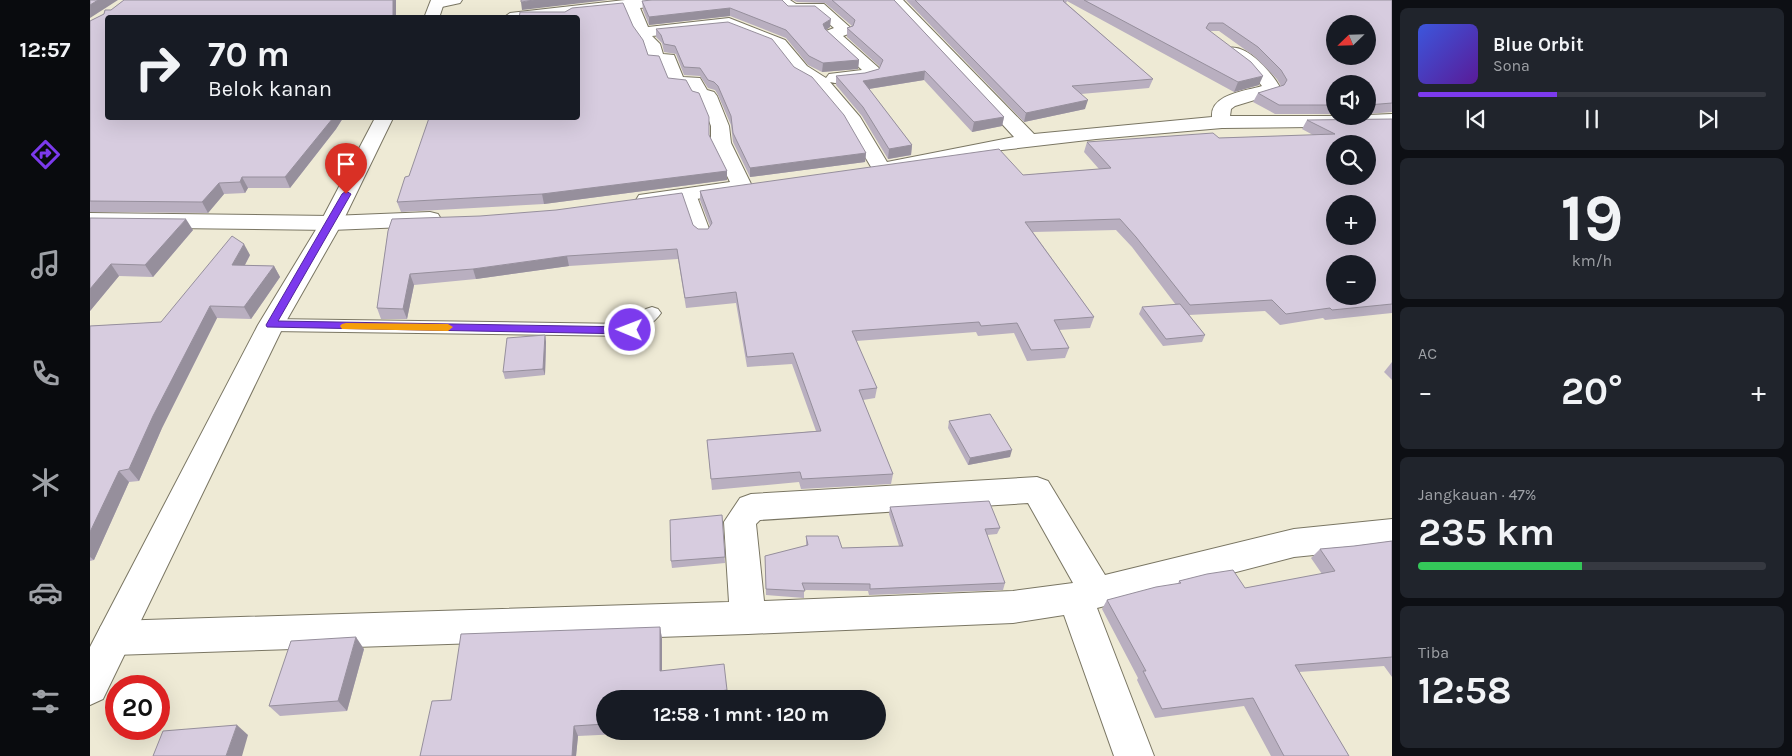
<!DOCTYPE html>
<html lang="id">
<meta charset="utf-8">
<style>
:root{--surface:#171b24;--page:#20242c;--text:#f1f3f6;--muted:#9ea1a6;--line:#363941;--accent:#7c3aed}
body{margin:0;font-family:Karla,sans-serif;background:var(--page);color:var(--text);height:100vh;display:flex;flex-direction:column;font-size:19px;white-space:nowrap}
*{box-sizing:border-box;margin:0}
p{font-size:16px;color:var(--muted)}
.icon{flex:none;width:28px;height:28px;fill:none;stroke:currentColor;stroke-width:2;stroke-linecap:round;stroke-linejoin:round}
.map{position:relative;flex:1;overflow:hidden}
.side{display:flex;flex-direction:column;gap:8px;padding:8px;background:#0d0f14;width:400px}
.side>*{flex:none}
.top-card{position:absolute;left:15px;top:15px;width:475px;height:105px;border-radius:5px;box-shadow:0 5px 20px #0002;background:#171b24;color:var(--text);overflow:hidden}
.needle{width:32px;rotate:247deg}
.controls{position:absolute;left:1236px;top:15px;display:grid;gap:10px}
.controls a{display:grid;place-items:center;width:50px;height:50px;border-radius:50%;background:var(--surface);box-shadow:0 5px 20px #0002;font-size:25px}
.speed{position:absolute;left:15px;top:675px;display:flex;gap:10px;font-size:25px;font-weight:700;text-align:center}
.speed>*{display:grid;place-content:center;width:65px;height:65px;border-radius:50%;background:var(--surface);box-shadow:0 5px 20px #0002;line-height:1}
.speed .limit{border:8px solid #d22;background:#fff;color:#111}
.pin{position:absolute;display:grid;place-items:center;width:42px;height:42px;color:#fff;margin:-51px -21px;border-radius:50% 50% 50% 0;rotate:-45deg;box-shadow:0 0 5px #0007}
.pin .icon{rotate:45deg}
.me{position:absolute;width:55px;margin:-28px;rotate:271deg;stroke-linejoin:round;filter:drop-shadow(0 0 4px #0008)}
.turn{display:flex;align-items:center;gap:18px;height:105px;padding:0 20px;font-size:22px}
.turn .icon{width:65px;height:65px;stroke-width:2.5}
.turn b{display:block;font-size:35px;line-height:42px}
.big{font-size:38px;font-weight:700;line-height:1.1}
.side .widget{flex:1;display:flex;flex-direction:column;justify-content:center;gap:8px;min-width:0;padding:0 18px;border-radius:8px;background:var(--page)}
.side .dial{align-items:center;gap:0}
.dial b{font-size:65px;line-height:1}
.song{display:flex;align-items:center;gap:15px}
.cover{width:60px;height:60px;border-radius:8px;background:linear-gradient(135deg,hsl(230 70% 55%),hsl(270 70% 35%))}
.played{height:5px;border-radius:2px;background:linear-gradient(90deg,var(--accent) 40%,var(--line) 40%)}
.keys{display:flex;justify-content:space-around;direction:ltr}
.heat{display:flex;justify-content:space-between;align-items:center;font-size:28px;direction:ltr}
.charge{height:8px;border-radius:4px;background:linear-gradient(90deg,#34c759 47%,var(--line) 0)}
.trip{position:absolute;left:506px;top:690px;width:290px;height:50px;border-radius:25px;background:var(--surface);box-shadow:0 5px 20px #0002;font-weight:700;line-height:50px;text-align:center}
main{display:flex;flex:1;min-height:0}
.tabs{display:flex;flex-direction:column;width:90px;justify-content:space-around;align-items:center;background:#090b0e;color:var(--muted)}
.tabs .icon{width:35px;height:35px}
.tabs .on{color:var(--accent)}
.tabs b{font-size:22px;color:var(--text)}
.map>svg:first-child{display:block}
</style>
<main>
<nav class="tabs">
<b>12:57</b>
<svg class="icon on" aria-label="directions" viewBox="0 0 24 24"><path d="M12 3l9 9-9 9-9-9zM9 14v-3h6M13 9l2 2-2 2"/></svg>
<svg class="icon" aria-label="music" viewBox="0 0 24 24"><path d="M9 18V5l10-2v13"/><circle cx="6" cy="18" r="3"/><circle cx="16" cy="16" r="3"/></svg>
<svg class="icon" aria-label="phone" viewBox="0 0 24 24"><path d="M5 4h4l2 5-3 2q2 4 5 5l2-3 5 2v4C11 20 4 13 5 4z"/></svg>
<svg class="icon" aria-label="climate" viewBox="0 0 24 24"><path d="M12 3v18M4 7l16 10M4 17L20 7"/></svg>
<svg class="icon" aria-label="car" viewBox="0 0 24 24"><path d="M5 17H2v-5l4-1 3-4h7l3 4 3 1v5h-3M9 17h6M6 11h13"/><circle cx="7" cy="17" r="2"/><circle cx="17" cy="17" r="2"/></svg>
<svg class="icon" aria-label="filters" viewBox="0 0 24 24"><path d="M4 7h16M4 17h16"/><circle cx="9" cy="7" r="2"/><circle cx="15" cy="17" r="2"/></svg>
</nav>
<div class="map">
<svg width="1302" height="756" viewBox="0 0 1302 756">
<rect width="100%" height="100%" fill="#eeead5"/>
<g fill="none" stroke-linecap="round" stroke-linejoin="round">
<defs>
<g id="lane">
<path d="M599 190 604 191 606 194 621 234 618 237H608L605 234 592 194 594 191Z"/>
<path d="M562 307 568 309 571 313C565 322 550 333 540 336L181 331 175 329 172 325 175 321 181 319 536 324 556 309Z"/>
</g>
<g id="street">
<path d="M345 0H372L370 3 347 8 342 7 340 4Z"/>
<path d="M535 0H590L588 3 583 4 550 8 558 27 639 18 644 20 695 40 717 66 736 78 739 74 772 70 736 37 734 34 736 31 744 28 725 12H698L684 0H700L706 4H734L763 30 761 33 753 36 790 69 787 76 774 80 745 83 740 82 770 117 797 162 924 137 798 0H813L944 134 1122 117C1120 94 1156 91 1172 86L1160 71 1136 51 1138 48C1157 43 1183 74 1191 89L1188 93 1145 106 1141 109 1140 116H1278V115L1302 114V126L1132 128 1006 139 912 150 804 172C797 170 792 174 784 172L755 123 723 84 705 74 683 46 638 28 562 36 570 44 573 54 584 55 593 77 610 78 617 90 624 92 627 96 639 126 641 143 662 186 659 190 648 193 557 206 549 205 546 200 549 195 640 182 621 143V126L611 100 604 99 598 87 580 86 571 63 560 62C557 57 557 50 554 46 545 36 540 22 535 9L483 14 476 18H413L420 13Z"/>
<path d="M340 212 348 214 351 219 348 224 340 226 241 230 0 227V213L241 216Z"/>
<path d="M947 477 958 481 1015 575 1204 529 1302 519V547L1204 557 1007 608 1064 756H1024L974 615 923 623 658 634 24 655 11 650 6 638 11 626 24 621 639 602 634 522 650 498 661 494ZM938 503 983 583 923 591 674 601 666 524 670 520Z"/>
</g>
<g id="secondary">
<path d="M341 0H355L349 18H334Z"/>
<path d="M285 118H303L252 223 194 325 13 699 0 705V647L168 325 230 223Z"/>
</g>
</defs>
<use href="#lane" stroke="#7a7663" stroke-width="2"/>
<use href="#street" stroke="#7a7663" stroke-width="2"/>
<use href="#secondary" stroke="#7a7663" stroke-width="2"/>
<use href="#lane" fill="#fff" fill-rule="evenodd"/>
<use href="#street" fill="#fff" fill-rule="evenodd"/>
<use href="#secondary" fill="#fff" fill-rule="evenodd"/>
</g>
<g fill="#b9afc0">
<path d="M34 0H306V18H18V118H253L246 129 200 188H158L155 193 134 194 118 213 0 212V21L14 14 15 10H21Z"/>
<path d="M703 0H804L914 117 912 126 882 132 834 80 779 89 822 145 821 155 798 159 772 116 746 85V76L775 73 789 69 790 67 757 37V28L762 26 735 3 707 2Z"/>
<path d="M816 0H1302V112L1278 114V84H1245V114H1185L1163 102 1168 93 1191 86 1187 79 1164 56 1129 31H1119L1169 85 1144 92 977 1 976 3 1063 79 1059 88 991 94 995 109 934 122Z"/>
<path d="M552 1 698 6 740 27 736 30 769 60 768 69 732 72 718 65 696 38 640 16 559 25 553 10Z"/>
<path d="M543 26 558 55 578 78 619 135 637 171V180L454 204 311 212 307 202 319 176Z"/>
<path d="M566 29 704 67 776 153 775 162 660 177 643 142 641 125 628 95 625 90 618 88 610 76 594 75 586 54 574 52 572 43 566 37Z"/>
<path d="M1302 119V313L1235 320 1233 318 1190 325 1175 311 1099 315 1115 335 1112 342 1073 346 1049 314 1052 307 1086 305 1042 247 1026 230 943 232 1004 317 1000 328 969 330 979 348 975 358 937 361 924 333 888 336 886 332 766 341 787 388 785 398 773 400 803 474 801 484 711 489 709 482 622 490 617 440 726 431 702 364 657 367 646 303 596 308 588 259 479 266 386 279 324 285 317 319H291L287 308 298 231 603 225 608 229H618L620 226 610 200V191L933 175 1009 169 994 152 997 142 1223 135 1212 129 1217 120Z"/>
<path d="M0 218 103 230 63 277 29 276 0 311Z"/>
<path d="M160 255 155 265 184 266 190 277 161 319 127 318 72 428 49 481 39 482 4 560 0 561V326L71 322Z"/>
<path d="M455 335 456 342 455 375 415 379 413 372Z"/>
<path d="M1302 362V380L1294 372Z"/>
<path d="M859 421 920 457 878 465 858 428Z"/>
<path d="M800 507 910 528 907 534 897 535 915 583 913 590 779 595 778 591 714 590V598L676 595 675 556 716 546V536L752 548 809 546 799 514Z"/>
<path d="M632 515 635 563 582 568 581 561Z"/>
<path d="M1302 541V677L1294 666 1209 672 1259 756H1181L1154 706 1065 718 1047 680 1048 678 1012 609 1017 600 1088 584 1089 581 1155 588 1232 574 1221 558 1230 549 1264 546Z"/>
<path d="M570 627 572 639V671L637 690V699H515V731L571 732 488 736 486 756H330L361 700Z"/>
<path d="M274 649 257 711 190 716 179 706Z"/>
</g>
<g fill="#968f9c">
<path d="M8 0H28L0 18V5Z"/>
<rect x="303" y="0" width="3" height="18"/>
<path d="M444 0H518L432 10 431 2Z"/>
<path d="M640 8V16L559 25V17Z"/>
<path d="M741 19 740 27 732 33 733 24Z"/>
<path d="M769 60 768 69 732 72 733 63Z"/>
<path d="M835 71 834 80 772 90 773 81Z"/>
<path d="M1173 76 1169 85 1144 92 1148 82Z"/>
<path d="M998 100 995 109 934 122 936 113Z"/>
<path d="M914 117 912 126 882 132 884 122Z"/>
<path d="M243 118H253L246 129 200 188 195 177Z"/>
<path d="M822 145 821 155 798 159 799 149Z"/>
<path d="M776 153 775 162 660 177V168Z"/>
<path d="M637 171V180L454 204 452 194Z"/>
<path d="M152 177 158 188 155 193 150 182Z"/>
<path d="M129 183 134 194 118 213 112 202Z"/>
<path d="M96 219 103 230 63 277 55 265Z"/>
<path d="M154 244 160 255 149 276 142 265Z"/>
<path d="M477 256 479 266 386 279 383 269Z"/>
<path d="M21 264 29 276 0 311V289Z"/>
<path d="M184 266 190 277 161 319 154 307Z"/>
<path d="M320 274 324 285 317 319 313 309Z"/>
<path d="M120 306 127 318 72 428 49 481 39 469 63 416Z"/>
<path d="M455 335 456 342 455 375 453 369Z"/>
<path d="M922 450 920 457 878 465 880 458Z"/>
<path d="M29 471 39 482 4 560 0 557V532Z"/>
<path d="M570 627 572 639V682L570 671Z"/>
<path d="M266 637 274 649 257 711 248 701Z"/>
<path d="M147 725 158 735 152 756H136Z"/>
<path d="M484 726 488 736 486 756H482Z"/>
</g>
<g fill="#d7ccdf" stroke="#968f9c" fill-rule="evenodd">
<path d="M0 0H8L0 5Z"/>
<path d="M34 0H303V18H18V118H243L195 177H152L150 182 129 183 112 202 0 201V21L14 14 15 10H21Z"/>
<path d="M431 0H444L431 2Z"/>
<path d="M562 0H692L698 6H725L741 19 733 24 735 29 769 60 733 63 719 56 696 30 640 8 559 17 552 1Z"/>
<path d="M742 0H804L914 117 884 122 835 71 773 81 822 145 799 149 773 107 746 76 775 73 789 69 793 60 757 28 763 26 765 20Z"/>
<path d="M825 0H974L973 1 1063 79 982 86 998 100 936 113Z"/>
<path d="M994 0H1302V103L1278 105V84H1245V105H1189L1168 93 1194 85 1197 80 1191 70 1168 47 1133 23H1119L1116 28 1161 62 1173 76 1148 82ZM1245 24H1278V56H1245Z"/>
<path d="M533 3 543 26 553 40 558 55 569 56 578 78 596 80 602 91 609 93 619 117V135L637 171 452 194 307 202 315 177 319 176 339 118H488V18H429L430 12H475L482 8Z"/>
<path d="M638 22 682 39 704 67 722 77 754 115 776 153 660 168 643 133 641 116 628 86 624 82 618 80 610 68 594 67 585 46 574 44 571 35 566 29Z"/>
<path d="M1302 119V304L1242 310 1240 308 1196 314 1182 300 1100 305 1046 237 1030 219 935 222 1004 317 964 320 979 348 941 350 927 323 891 326 889 322 762 331 787 388 769 390 803 474 712 479 710 472 621 479 617 440 731 431 703 353 657 357 646 292 595 298 587 249 477 256 383 269 320 274 313 309 287 308 298 231 302 219 390 216 466 210 592 193 603 225 608 229H618L622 223 610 191 909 149 933 175 1021 168 997 142 1123 133 1129 138 1245 134 1217 120ZM1245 144H1278V176H1245ZM1245 204H1278V236H1245ZM1245 264H1278V296H1245Z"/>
<path d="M0 218 96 219 55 265 21 264 0 289Z"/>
<path d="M142 236 154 244 142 265 184 266 154 307 120 306 63 416 39 469 29 471 0 532V326L71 322Z"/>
<path d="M1090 304 1115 335 1076 339 1052 307Z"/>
<path d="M455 335 453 369 413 372 417 338Z"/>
<path d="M900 414 922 450 880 458 859 421Z"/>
<path d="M899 501 910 528 895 529 915 583 780 589V584L712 583 715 591 676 589 675 556 718 545 716 536H748L752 548 813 546 800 507Z"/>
<path d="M632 515 635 557 581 561 580 520Z"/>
<path d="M1302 541V657L1205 665 1259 756H1194L1163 698 1072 709 1053 671H1056L1017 600 1066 587 1091 583 1089 581 1117 574 1143 570 1155 588 1245 571 1230 549 1264 546Z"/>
<path d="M570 627V671L634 664 637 690 573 699H515V724L484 726 482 756H330L342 701 361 700 371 634Z"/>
<path d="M266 637 248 701 179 706 201 641Z"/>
<path d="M147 725 136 756H63L73 731Z"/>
</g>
<path fill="#7c3aed" stroke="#51269a" d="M256 191 261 194 188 321 540 327 545 330 540 334 177 327 176 325 252 194Z"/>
<path fill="#f59e0b" d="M256 323 358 324 363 327 358 331 252 329 250 326 252 324Z"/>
</svg>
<div class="controls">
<a><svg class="needle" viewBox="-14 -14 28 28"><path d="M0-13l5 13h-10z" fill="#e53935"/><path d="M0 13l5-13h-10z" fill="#9ea1a6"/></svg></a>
<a><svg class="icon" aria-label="sound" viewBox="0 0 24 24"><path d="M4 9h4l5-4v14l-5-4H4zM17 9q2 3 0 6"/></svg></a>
<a><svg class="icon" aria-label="search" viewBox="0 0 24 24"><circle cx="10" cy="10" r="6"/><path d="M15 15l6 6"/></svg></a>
<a>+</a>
<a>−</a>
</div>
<div class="speed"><div class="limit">20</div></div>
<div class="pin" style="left:256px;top:194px;background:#d93025"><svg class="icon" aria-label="arrive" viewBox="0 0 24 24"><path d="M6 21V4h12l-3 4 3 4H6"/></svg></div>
<svg class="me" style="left:540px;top:330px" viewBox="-20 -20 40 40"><circle r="17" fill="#7c3aed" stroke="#fff" stroke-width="3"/><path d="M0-11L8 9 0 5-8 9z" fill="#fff"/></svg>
<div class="trip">12:58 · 1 mnt · 120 m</div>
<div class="top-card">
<div class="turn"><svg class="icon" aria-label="right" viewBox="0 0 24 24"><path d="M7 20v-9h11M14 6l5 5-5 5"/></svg><div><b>70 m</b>Belok kanan</div></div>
</div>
</div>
<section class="side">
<div class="widget">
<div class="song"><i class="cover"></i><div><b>Blue Orbit</b><p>Sona</p></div></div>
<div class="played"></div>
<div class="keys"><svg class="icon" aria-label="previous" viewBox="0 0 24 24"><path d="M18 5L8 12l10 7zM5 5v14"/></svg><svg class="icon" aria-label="pause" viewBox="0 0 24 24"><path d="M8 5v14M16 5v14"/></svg><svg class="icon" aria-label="next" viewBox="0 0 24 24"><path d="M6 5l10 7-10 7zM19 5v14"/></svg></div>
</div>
<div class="widget dial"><b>19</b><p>km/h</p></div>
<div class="widget"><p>AC</p>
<div class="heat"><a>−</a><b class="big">20°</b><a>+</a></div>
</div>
<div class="widget"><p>Jangkauan · 47%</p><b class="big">235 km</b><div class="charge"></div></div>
<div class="widget"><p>Tiba</p><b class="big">12:58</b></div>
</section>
</main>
